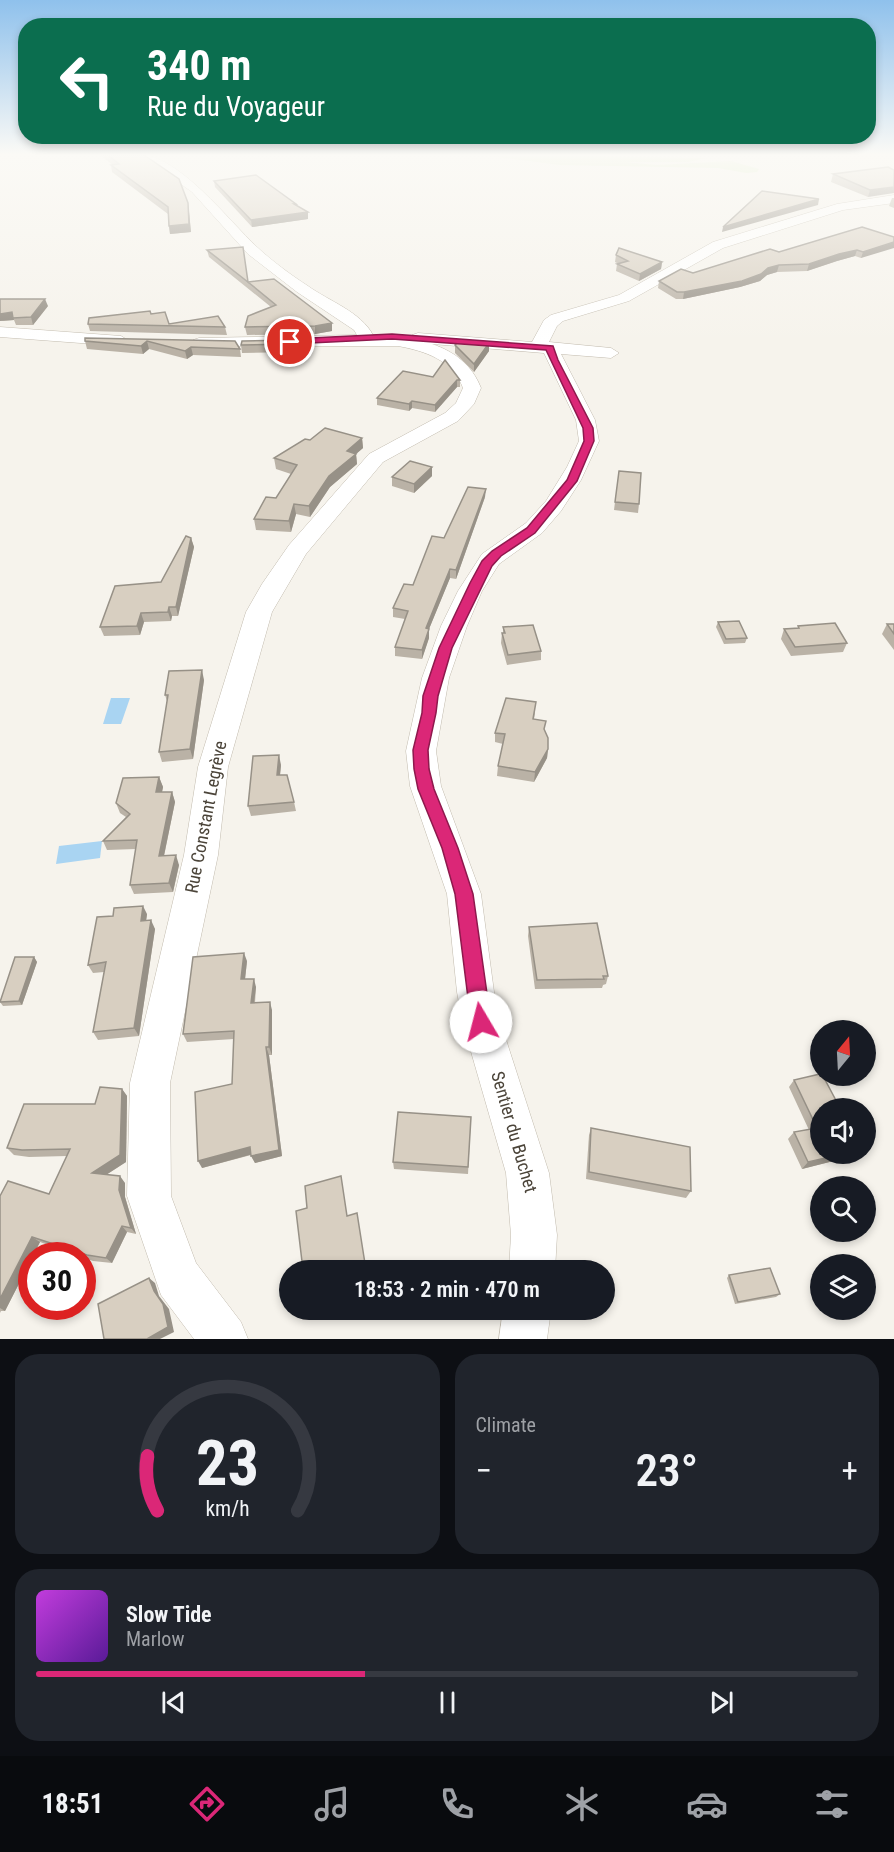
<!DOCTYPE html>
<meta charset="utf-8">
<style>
:root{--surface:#171b24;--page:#20242c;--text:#f1f3f6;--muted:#9ea1a6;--line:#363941;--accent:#db2777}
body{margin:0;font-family:"Roboto Condensed",sans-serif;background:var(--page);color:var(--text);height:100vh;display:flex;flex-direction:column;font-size:22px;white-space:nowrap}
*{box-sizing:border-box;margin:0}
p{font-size:20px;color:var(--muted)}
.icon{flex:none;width:33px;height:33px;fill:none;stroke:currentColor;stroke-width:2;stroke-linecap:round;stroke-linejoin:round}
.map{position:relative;height:1339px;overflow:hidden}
.drawer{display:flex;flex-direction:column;gap:15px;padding:15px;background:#0d0f14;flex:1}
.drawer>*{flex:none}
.top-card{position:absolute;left:18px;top:18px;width:858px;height:126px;border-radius:24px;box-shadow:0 3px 9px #0003;background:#0b6e4f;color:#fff;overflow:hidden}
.needle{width:39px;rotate:18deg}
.controls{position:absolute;left:810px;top:1020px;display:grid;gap:12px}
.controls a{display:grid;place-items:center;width:66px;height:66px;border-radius:50%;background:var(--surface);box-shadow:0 3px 9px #0003;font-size:30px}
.speed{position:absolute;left:18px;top:1242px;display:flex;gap:12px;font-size:30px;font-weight:700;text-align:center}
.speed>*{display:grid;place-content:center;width:78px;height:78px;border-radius:50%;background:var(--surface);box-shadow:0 3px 9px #0003;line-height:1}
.speed .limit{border:9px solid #d22;background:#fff;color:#111}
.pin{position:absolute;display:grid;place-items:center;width:51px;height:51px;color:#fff;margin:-26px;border:3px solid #fff;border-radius:50%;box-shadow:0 2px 6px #0007}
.me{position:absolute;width:66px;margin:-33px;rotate:352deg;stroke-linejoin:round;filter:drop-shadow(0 0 4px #0008)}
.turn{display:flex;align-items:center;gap:21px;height:126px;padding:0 30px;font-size:27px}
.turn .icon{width:78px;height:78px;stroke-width:2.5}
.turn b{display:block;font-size:42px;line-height:51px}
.big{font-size:45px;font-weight:600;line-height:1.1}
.drawer .tile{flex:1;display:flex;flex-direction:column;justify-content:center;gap:9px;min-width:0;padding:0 21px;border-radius:24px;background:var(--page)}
.drawer .dial{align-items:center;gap:0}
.dial svg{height:156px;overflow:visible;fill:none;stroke:var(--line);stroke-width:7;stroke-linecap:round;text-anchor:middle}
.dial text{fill:var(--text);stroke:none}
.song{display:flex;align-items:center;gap:18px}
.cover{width:72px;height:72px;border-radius:9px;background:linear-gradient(135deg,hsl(290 70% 55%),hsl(270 70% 35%))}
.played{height:6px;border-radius:3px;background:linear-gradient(90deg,var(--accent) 40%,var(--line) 40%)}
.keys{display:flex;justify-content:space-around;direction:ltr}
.heat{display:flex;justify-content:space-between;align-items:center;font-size:33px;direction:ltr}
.drawer .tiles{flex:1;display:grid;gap:15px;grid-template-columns:1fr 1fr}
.tile:last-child{grid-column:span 2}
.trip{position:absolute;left:279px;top:1260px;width:336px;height:60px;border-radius:30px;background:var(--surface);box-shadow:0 3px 9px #0003;font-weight:600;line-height:60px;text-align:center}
.dock{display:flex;height:96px;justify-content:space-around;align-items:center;background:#090b0e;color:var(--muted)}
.dock .icon{width:42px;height:42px}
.dock .on{color:var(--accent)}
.dock b{font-size:27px;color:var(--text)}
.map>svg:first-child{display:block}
</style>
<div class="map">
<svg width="894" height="1339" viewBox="0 0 894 1339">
<rect width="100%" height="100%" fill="#f6f3ec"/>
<path fill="#d2eab5" d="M483 155 706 158 688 162H624L657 165 731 161 759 169 757 172 746 173 718 168 560 165Z"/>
<g fill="#a9d4f2">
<path d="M111 698H130L121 724H103Z"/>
<path d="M102 841 100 858 56 864 59 846Z"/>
</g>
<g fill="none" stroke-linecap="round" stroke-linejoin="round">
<defs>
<g id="street">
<path d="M140 155C179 155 229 221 257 247 272 261 291 275 308 286 329 301 361 312 373 335L410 339 412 335 418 333 532 342 544 320 551 315 619 295 713 242 837 204 894 195V203L843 210 723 248 629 301 563 321 557 326 549 342 611 348 619 353 611 358 561 354 595 420 599 441 581 480 561 511 542 533 499 564 482 591 467 626 449 678 436 751 441 786 481 894 494 992 501 1024 549 1173 557 1235 555 1270H509L511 1235 506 1173 463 1024 457 992 447 894 410 786 406 751 422 678 441 626 458 591 482 554 526 523 546 501 567 467 579 441 576 420 544 353 432 344C455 352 472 365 481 388L474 404 458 421 383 462 306 554 272 612 228 767 218 855 170 1083 171 1196 196 1263 241 1322 248 1339H194L161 1295 127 1196 130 1083 184 855 198 767 246 612 262 584 289 545 369 454 445 413 456 403 463 388C453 360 425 351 398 346H193L191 343 193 340 199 338 357 335 354 330 297 292 248 254 192 192Z"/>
<path d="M0 327 121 336 129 341 121 346 0 337Z"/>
<path d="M503 1310H551L547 1339H499Z"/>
</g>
</defs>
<use href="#street" stroke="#c2bbae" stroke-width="1"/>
<use href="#street" fill="#fff" fill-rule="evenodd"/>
</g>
<g fill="#bab2a6">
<path d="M100 155H144L189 211 191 232 170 234 168 214 112 172 111 165H113Z"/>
<path d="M894 170 868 197 831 182 833 174Z"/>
<path d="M214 181 297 206 308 219 252 227 215 187Z"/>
<path d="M892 198H894V208L889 206Z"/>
<path d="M894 237 861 258 855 256 837 261 807 271 777 272 767 275 760 281 740 287 683 299H676L658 288 659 281 779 252Z"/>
<path d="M207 250 248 282 332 323V331L315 334 247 335 245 327 271 307 209 257Z"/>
<path d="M616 255 662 262 661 269 639 281 616 271 617 264H619L615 262Z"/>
<path d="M48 306 33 325H16L14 320 0 321Z"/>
<path d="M151 314 169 324 225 327 227 335 90 331 88 324Z"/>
<path d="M295 340 296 348 295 352 242 353 241 345Z"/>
<path d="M85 341H235L240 349 241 357 193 355 187 359 149 349 143 354 87 349Z"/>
<path d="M455 345 489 351 474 372 455 353Z"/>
<path d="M433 377 460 380V387H457L435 412 412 408 409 411 377 405V398Z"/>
<path d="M362 438 363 448 356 454 357 464 330 487 310 517 296 514 291 532 256 530 254 519 276 498 291 474 276 469 274 458 310 440Z"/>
<path d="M619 471 639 504 638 513 614 510Z"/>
<path d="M432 476 414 493 392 486V477Z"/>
<path d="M485 497 456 579 450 578 429 629V638L422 659 395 656V647L405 619 393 617V608L413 585 444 538Z"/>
<path d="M191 538 194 547 178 616H172L171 621 144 622 140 635 104 636 100 627 161 582Z"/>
<path d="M718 622 747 638 745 643 724 644 716 627Z"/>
<path d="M887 624H894V650L882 634Z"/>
<path d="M798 626 847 643 843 652 791 656 781 639 784 629 798 628Z"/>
<path d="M503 627 541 651V660L507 665 501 643 502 633H503Z"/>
<path d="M204 680 193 759 162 762 159 752 167 701 165 695Z"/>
<path d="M535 712 534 719 545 731 548 749 547 758 534 782 497 776 498 766 503 744 495 742V733Z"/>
<path d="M281 765 280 775 294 802 296 811 251 816 248 806Z"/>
<path d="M159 777 163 787 162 792H172L175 802 164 856 179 865 173 892 134 894 130 885 136 849 107 850 103 841 126 817 120 813 116 803Z"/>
<path d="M147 914 146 920 155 929 139 1036 98 1040 93 1032 104 972 93 973 88 965 113 916Z"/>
<path d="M529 927 608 976 606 984 603 985 602 988 535 989 528 936Z"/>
<path d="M34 957 37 962 22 1005 3 1006 0 1002V1000Z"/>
<path d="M247 961 245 979 256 987 255 1003 272 1010V1055H269L282 1156 255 1163 251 1155 202 1168 232 1084 234 1039 187 1042 183 1034Z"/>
<path d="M794 1080 853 1156 802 1169 788 1139 794 1132 809 1130 789 1087Z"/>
<path d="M122 1089 127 1096 126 1162 106 1175 125 1183V1197L136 1234 127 1232 112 1263 93 1261 82 1257V1256H78L40 1242 32 1256V1258L5 1311H1L0 1313V1196L49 1194 67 1156 29 1157 14 1155 7 1148 95 1104Z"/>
<path d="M471 1117 468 1174 394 1169 393 1162Z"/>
<path d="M591 1128 691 1191 686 1198 586 1179 589 1135Z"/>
<path d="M729 1275 780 1294 776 1297 735 1304 727 1278Z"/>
</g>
<g fill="#979187">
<path d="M894 187V193L868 197 870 190Z"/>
<path d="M819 199 818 205 722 232 723 227Z"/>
<path d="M188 203 191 232 170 234 169 226Z"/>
<path d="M308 212V219L252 227 251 220Z"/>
<path d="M894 242V248L861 258 863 252Z"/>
<path d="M857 250 855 256 837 261 807 271 809 264 839 254Z"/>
<path d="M662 262 661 269 639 281 640 274Z"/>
<path d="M779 265 777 272 767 275 760 281 740 287 683 299 684 292Z"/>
<path d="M45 299 48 306 33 325 31 317Z"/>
<path d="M12 312 14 320 0 321V314Z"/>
<path d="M332 323V331L315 334V326Z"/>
<path d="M147 341 149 349 143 354 141 346Z"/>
<path d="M489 343V351L474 372V364Z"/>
<path d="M191 347 193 355 187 359 185 351Z"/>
<path d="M457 380V387L435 412V405Z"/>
<path d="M412 401V408L409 411V404Z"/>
<path d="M362 438 363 448 356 454 357 464 330 487 310 517 309 506 329 476 347 451Z"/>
<path d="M432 467V476L414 493V484Z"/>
<path d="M486 489 485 497 456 579V570Z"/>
<path d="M294 504 296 514 291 532 289 521Z"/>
<path d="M191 538 194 547 178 616 176 607Z"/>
<path d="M450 569V578L429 629V638L422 659V650L426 628Z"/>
<path d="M169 607 172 616 171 621 168 612Z"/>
<path d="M141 613 144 622 140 635 137 626Z"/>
<path d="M202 670 204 680 193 759 190 749Z"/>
<path d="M548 749 547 758 534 782 535 772Z"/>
<path d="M279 755 281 765 279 784 277 775Z"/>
<path d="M159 777 163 787 160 802 156 792Z"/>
<path d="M172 792 175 802 162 865 159 856Z"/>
<path d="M176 855 179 865 173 892 169 883Z"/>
<path d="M143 906 147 914 145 930 141 921Z"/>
<path d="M151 920 155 929 139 1036 134 1028Z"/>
<path d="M244 953 247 961 244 988 241 979Z"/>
<path d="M34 957 37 962 22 1005 19 1001Z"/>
<path d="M254 979 256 987 253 1011 251 1003Z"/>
<path d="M270 1002 272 1010V1055L269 1047Z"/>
<path d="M266 1047 269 1055 282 1156 255 1163 251 1156Z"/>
<path d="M122 1089 127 1096 126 1162 98 1180 92 1173Z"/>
<path d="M250 1147 253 1154 202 1168 198 1161Z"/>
<path d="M843 1154H856L853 1156 802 1169 808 1162Z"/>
<path d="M120 1176 125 1183V1197L136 1234 131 1228 119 1190Z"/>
<path d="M122 1226 127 1232 112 1263 106 1258Z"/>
<path d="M32 1237 40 1242 33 1256H32V1258L5 1311 0 1308V1299Z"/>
<path d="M330 1265 331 1270H311Z"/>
<path d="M149 1278 155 1283 159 1296 169 1309 174 1332 160 1339H147L154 1291Z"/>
</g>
<g fill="#d8cfc1" stroke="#979187" stroke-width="1.5">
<path d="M108 155H144L179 179 188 203 189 224 169 226 168 207 111 165 119 164Z"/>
<path d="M888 167 894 170V187L870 190 833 174Z"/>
<path d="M256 175 296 204H294L308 212 251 220 214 181Z"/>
<path d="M762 191 819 199 723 227Z"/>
<path d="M862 227 894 237V242L863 252 857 250 839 254 809 264 779 265 768 268 761 274 742 281 684 292H677L659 281 681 269 693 273 770 249 779 252Z"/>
<path d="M243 247 248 282 207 250Z"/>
<path d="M619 248 662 262 640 274 617 264 628 261 616 255Z"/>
<path d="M274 279 332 323 315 326 245 327 248 316 276 305 248 282Z"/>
<path d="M0 299H45L31 317 13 318 12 312 0 314Z"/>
<path d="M150 311 151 314 165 312 169 324 218 316 225 327 88 324 89 318Z"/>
<path d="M85 338 235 341 240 349 191 347 185 351 147 341 141 346 85 341Z"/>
<path d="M295 340 294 344 241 345 242 341Z"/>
<path d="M459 341 489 343 474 364 455 345Z"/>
<path d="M445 360 460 380H457L435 405 412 401 409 404 377 398 403 371 433 377Z"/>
<path d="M325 428 362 438 347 451 356 454 329 476 309 506 294 504 289 521 254 519 266 497 276 498 297 465 274 458 305 439 310 440Z"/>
<path d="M410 461 432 467 414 484 392 477Z"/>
<path d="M619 471 641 473 639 504 615 502Z"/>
<path d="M468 487 486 489 456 570 450 569 426 628 429 629 422 650 395 647 408 611 393 608 404 584 413 585 432 536 444 538Z"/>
<path d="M186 536 191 538 176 607H169L168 612 141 613 137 626 100 627 115 586 161 582Z"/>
<path d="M739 621 747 638 726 639 718 622Z"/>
<path d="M835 623 847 643 795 647 784 629 799 628 798 626Z"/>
<path d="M887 624H894V634Z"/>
<path d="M533 625 541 651 508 655 502 633H505L503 627Z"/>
<path d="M202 670 190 749 159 752 168 695H165L169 671Z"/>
<path d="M506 698 536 702 533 719 546 721 544 729 548 738V749L535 772 498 766 505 734 495 733Z"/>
<path d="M279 755 277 775H287L294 802 248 806 253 756Z"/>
<path d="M159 777 156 792H172L159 856 176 855 169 883 130 885 137 840 103 841 130 814 116 803 123 778Z"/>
<path d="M143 906 141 921 151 920 134 1028 93 1032 106 962 88 965 97 917 113 916 114 908Z"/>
<path d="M597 923 608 976H603L604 979 537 980 529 927Z"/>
<path d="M244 953 241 979H254L251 1003 270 1002 269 1047H266L279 1150 251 1156 250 1147 198 1161 195 1092 232 1084 234 1031 183 1034 193 957Z"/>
<path d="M15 957H34L19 1001 0 1002Z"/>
<path d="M820 1074V1076H823L840 1108H820V1154H843L808 1162 794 1132 817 1128 794 1080Z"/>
<path d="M100 1087 122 1089 120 1155 92 1173 120 1176 119 1190 131 1228 122 1226 106 1258 87 1255 32 1237 0 1299V1196L8 1181 49 1194 70 1149 22 1150 7 1148 24 1104H95Z"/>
<path d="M398 1112 471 1117 468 1167 393 1162Z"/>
<path d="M591 1128 690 1147 691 1191 589 1172Z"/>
<path d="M341 1176 347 1216 357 1213 366 1270H331L330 1265 311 1270H303L296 1211 307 1208 305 1186Z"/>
<path d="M770 1268 780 1294 738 1302 729 1275Z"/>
<path d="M149 1278 154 1291 163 1304 168 1327 147 1339H104L98 1304Z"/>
</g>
<linearGradient id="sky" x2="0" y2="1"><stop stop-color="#8fc1ec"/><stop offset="0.45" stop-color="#fbfaf6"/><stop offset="1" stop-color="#fbfaf6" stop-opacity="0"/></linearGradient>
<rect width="894" height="343" fill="url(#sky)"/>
<path fill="#db2777" stroke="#8e194d" stroke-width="1.5" d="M392 334 553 346 558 360 593 428 594 441 577 481 535 533 501 556 492 566 452 648 438 696 436 713 428 750 429 769 434 789 458 848 473 894 491 1022 488 1029 481 1032 474 1029 471 1022 455 894 442 848 418 789 414 769 413 750 422 713 423 696 439 648 470 583 482 561 492 551 527 528 567 480 584 441 583 428 546 350 392 339 290 344 286 342 290 339Z"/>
<g text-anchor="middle" stroke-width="6" stroke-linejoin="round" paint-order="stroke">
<g font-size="18" fill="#4b4439" stroke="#fff">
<text transform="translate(206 817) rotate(-79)" y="6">Rue Constant Legrève</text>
<text transform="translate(514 1132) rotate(74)" y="6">Sentier du Buchet</text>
</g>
</g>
</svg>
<div class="controls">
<a><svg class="needle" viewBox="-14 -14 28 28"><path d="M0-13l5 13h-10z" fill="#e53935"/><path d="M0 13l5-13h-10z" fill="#9ea1a6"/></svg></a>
<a><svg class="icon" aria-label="sound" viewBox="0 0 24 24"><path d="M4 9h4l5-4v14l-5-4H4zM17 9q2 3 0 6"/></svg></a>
<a><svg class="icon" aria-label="search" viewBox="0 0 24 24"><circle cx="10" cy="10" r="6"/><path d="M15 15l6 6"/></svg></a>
<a><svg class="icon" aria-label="layers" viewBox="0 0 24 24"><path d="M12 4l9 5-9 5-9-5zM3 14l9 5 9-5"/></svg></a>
</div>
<div class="speed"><div class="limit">30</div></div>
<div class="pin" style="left:290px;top:342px;background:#d93025"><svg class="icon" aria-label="arrive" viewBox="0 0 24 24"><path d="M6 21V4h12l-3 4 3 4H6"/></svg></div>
<svg class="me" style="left:481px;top:1022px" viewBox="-20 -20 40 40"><circle r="19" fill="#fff"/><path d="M0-13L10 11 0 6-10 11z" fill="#db2777"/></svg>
<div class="trip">18:53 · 2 min · 470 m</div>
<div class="top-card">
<div class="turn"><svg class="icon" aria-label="left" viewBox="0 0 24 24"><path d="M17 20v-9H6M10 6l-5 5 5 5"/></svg><div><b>340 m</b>Rue du Voyageur</div></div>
</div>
</div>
<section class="drawer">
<div class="tiles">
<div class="tile dial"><svg viewBox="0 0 100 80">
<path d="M14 69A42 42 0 1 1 86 69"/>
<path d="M14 69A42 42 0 0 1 9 41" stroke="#db2777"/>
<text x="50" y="56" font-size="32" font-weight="700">23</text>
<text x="50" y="72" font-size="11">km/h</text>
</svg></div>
<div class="tile"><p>Climate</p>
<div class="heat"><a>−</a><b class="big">23°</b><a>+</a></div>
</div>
<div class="tile">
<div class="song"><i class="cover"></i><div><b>Slow Tide</b><p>Marlow</p></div></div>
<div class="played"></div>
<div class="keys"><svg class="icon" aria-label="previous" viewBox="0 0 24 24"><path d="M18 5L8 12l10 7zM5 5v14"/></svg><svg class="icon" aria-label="pause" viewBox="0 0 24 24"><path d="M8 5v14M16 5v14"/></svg><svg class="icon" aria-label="next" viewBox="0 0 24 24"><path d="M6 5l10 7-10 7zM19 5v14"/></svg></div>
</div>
</div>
</section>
<nav class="dock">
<b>18:51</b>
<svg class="icon on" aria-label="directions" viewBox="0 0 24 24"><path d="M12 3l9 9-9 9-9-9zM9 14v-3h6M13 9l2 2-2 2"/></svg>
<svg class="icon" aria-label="music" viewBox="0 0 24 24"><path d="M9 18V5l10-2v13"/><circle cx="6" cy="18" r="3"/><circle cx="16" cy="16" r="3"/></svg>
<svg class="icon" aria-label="phone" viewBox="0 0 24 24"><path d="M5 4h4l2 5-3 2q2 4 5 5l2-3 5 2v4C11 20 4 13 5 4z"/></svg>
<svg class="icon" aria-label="climate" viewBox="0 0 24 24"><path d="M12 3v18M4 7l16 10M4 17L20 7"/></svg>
<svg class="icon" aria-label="car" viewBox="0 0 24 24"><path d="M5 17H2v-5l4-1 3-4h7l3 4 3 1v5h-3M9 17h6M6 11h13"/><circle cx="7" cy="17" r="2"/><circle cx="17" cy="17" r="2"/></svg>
<svg class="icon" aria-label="filters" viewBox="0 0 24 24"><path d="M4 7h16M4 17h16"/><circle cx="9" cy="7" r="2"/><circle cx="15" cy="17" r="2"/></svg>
</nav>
